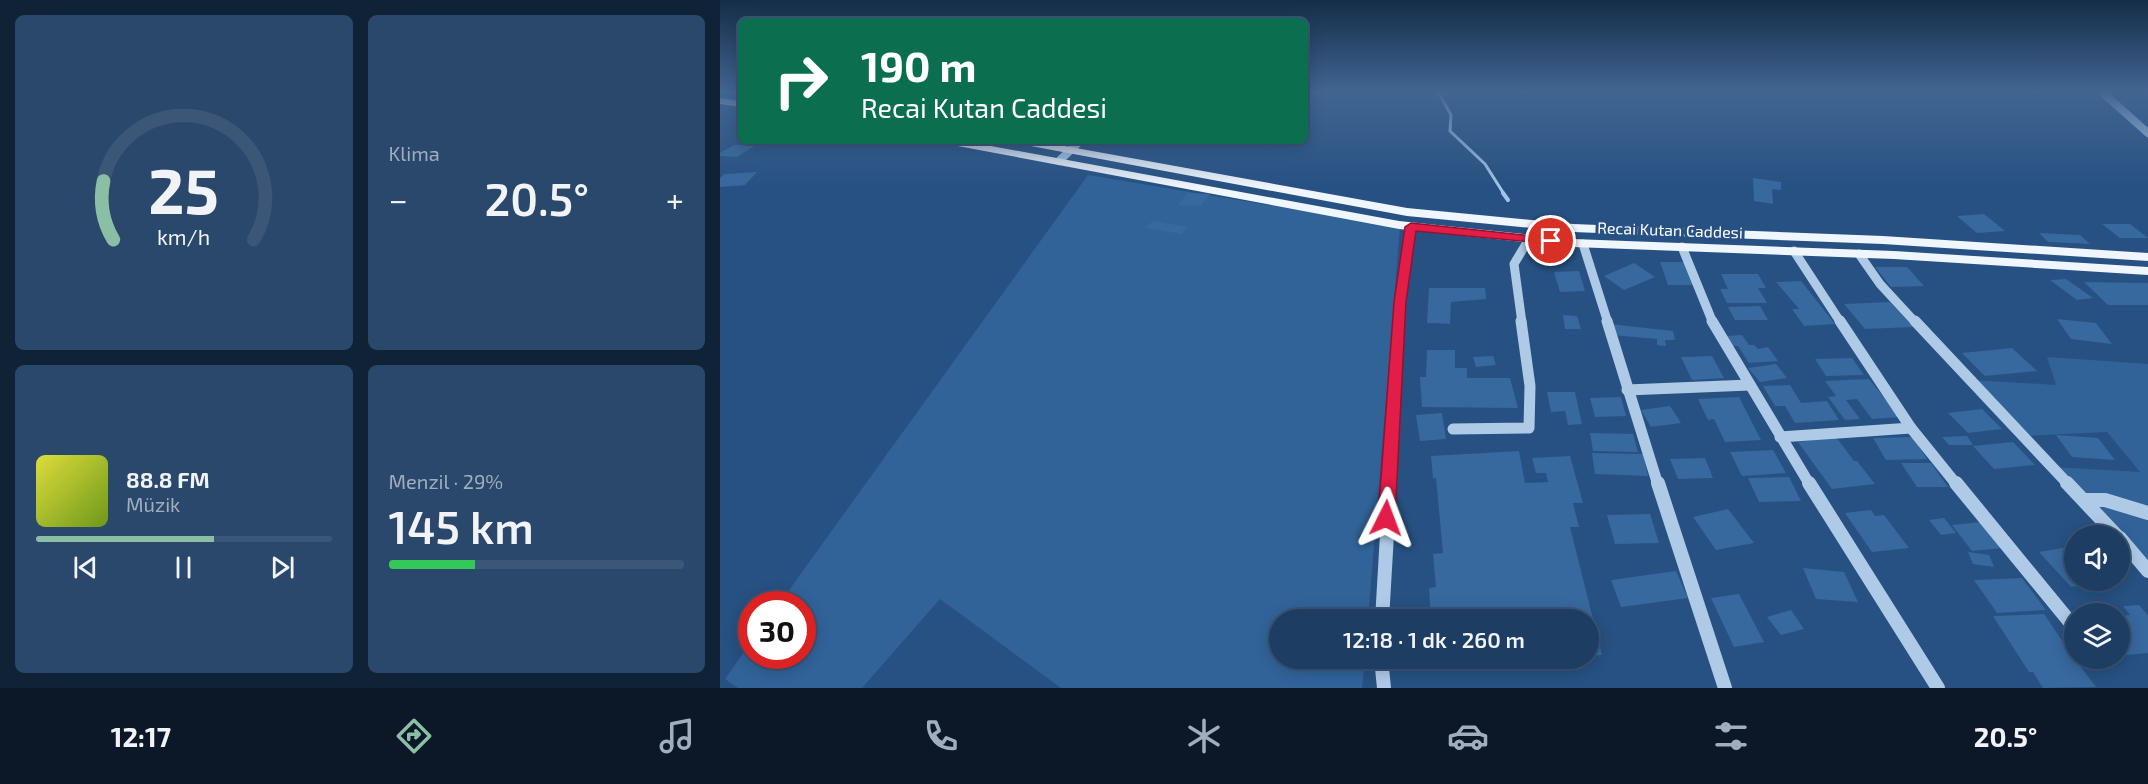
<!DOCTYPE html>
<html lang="tr">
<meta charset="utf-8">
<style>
:root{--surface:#1d3d62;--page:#2a486b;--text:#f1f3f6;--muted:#a0aebe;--line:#3b5677;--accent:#8abfa5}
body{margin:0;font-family:"Exo 2",sans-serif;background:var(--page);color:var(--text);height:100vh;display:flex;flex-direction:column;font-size:22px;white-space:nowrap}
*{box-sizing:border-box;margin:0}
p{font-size:20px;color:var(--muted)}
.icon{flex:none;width:33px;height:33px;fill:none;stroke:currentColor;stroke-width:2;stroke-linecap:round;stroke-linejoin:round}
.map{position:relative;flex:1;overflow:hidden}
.panel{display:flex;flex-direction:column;gap:15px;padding:15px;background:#102236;width:720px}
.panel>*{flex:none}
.hud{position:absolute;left:18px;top:18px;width:570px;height:126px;border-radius:9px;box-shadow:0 3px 15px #0003,0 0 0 2px var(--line);background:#0b6e4f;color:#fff;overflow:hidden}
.buttons{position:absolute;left:1344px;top:525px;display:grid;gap:12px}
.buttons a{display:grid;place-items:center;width:66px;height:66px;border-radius:50%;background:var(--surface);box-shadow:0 3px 15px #0003,0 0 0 2px var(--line);font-size:30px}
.speed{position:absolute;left:18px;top:591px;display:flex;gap:12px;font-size:30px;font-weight:700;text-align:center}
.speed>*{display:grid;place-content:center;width:78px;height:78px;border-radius:50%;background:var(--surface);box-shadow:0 3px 15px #0003,0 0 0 2px var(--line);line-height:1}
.speed .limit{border:9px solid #d22;background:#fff;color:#111}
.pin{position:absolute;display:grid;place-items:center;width:51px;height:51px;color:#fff;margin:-26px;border:3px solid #fff;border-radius:50%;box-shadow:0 2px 6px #0007}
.me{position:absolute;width:66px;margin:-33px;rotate:3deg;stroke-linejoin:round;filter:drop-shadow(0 0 4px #0008)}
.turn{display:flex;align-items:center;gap:21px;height:126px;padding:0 24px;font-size:27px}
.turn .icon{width:78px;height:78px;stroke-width:2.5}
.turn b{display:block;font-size:42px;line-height:51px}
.big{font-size:45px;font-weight:600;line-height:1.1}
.panel .widget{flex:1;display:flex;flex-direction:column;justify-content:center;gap:9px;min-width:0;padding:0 21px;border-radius:9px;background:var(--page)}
.panel .dial{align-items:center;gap:0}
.dial svg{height:156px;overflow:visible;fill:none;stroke:var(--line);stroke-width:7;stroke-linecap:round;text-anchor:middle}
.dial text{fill:var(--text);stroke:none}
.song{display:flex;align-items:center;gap:18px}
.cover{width:72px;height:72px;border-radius:9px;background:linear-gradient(135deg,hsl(60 70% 55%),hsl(80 70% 35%))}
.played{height:6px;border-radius:3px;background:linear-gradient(90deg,var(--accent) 60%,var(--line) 60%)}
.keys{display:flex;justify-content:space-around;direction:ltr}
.heat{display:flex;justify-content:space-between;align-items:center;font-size:33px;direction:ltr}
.charge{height:9px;border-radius:4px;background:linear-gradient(90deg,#34c759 29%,var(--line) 0)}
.panel .tiles{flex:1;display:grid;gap:15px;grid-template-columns:repeat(2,1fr)}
.trip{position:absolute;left:549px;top:609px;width:330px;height:60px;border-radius:30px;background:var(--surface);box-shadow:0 3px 15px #0003,0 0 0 2px var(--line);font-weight:600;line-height:60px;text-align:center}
.tab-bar{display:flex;height:96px;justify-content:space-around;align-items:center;background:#0c1827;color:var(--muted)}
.tab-bar .icon{width:42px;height:42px}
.tab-bar .on{color:var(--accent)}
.tab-bar b{font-size:27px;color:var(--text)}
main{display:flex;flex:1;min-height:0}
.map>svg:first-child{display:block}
</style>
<main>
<section class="panel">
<div class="tiles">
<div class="widget dial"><svg viewBox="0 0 100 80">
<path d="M14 69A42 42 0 1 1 86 69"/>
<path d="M14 69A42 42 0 0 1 9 39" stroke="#8abfa5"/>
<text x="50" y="56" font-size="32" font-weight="700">25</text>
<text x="50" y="72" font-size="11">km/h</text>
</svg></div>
<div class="widget"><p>Klima</p>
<div class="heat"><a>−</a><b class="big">20.5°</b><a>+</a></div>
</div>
<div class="widget">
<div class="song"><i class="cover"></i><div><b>88.8 FM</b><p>Müzik</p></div></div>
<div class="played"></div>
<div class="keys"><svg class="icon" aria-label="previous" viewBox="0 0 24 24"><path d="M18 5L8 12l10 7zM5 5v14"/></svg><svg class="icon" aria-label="pause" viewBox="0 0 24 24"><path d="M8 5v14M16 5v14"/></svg><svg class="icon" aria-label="next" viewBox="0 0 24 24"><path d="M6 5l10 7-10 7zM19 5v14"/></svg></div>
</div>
<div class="widget"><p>Menzil · 29%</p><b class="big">145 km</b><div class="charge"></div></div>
</div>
</section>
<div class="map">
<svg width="1428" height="688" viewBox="0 0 1428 688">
<rect width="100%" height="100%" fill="#275182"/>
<g fill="#316399">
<path d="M368 175 680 227 648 619 560 620V658L645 659 642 688H341L220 599 142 688H18L5 679 31 642 32 656H82V604H59Z"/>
<path d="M1327 357 1428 364V573L1333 467 1420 472 1387 432 1304 436 1251 380 1336 385Z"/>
</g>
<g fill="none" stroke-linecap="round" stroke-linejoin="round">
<path stroke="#a4c5e7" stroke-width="3" d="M718 92 731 115 730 131 765 164 784 194"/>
<path stroke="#a4c5e7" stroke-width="4" d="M783 193 788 200"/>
</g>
<g fill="#37689e">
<path d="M14 145H36L17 157 0 156V153Z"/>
<path d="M37 172 25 185 0 187V178L4 174Z"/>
<path d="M1033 178 1061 182V190L1052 189 1053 204 1034 201Z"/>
<path d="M467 193 490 194 481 206 458 205Z"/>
<path d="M1264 214 1285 231 1257 233 1237 216Z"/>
<path d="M433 221 468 227 461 234 425 228Z"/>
<path d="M1382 224H1410L1428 238H1400Z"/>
<path d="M1319 233 1360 235 1370 244 1328 242Z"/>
<path d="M940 262H965L974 285H948Z"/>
<path d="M914 263 935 277 904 290 884 276Z"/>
<path d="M1155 267H1187L1204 286 1171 287Z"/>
<path d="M859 271 865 291 840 292 834 272Z"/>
<path d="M1001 274H1038L1046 288H1038L1047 303H1007L1000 289H1008Z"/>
<path d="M1346 279 1373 298 1357 300 1330 280Z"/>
<path d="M1081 281 1115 324 1084 326 1072 309H1079L1056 282Z"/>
<path d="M1364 282 1428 283V305H1388Z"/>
<path d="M709 288H765L766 299 731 302 730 324 707 323Z"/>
<path d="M1170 302 1193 327 1145 329 1124 304Z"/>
<path d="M1040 306 1048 320H1015L1008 307Z"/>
<path d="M843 315 857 316 861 329H845Z"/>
<path d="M1337 319 1376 323 1392 344 1351 339Z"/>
<path d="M890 324 953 331 955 340H945L946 346 937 345V339L892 335Z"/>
<path d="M1022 335 1029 345H1034L1038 349 1048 347 1058 361 1029 363 1018 346H1012L1006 336Z"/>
<path d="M1292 348 1317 371 1265 376 1242 353Z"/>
<path d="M707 350H735V368H747V378H790L798 408 702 407 700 377H706Z"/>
<path d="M773 356 776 365 756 367 753 357Z"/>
<path d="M992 356 1004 378 972 380 961 357Z"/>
<path d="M1132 358 1144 375 1106 376 1095 359Z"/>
<path d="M1056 364 1067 378 1040 382 1028 368Z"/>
<path d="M1149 379 1180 417 1152 419 1137 399 1126 400 1140 419 1125 420 1108 397 1116 396 1105 381Z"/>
<path d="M1070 385 1081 403 1107 401 1119 420 1075 423 1065 406H1055L1043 386Z"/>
<path d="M827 392H855L862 424 848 425 845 411 831 412Z"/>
<path d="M901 397 906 416 875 417 870 398Z"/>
<path d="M1019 397 1041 440 1005 442 994 419 988 420 978 399Z"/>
<path d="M950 406 961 423 931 427 921 410Z"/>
<path d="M1262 409 1282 429 1248 433 1228 413Z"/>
<path d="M722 413 726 439 700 441 696 415Z"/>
<path d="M870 433 913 434 918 452 873 451Z"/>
<path d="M1336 435 1378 438 1395 460 1352 457Z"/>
<path d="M1247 436 1253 445H1229L1222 437Z"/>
<path d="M1116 437 1134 461H1137L1155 484 1112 489 1078 442Z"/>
<path d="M1193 437 1207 459 1166 460 1153 438Z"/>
<path d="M1293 442 1315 465 1274 469 1253 446Z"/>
<path d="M1053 450 1066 473 1022 476 1010 452Z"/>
<path d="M799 451 805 483 828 482 826 473H816L812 458 850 456 863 503H853L859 527H850L882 655 868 656V620H711L709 588 716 587 713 554 723 553 716 478H713L711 456Z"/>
<path d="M872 453 923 454 928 476 875 474Z"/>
<path d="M985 458 993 478 958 479 950 459Z"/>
<path d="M1181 463H1211L1228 487H1197Z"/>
<path d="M1069 477 1081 501 1039 502 1028 478Z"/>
<path d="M1008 509 1034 543 996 550 973 517Z"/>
<path d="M1151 510 1155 516 1164 515 1189 548 1152 552 1125 513Z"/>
<path d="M930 514 939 543 895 544 887 515Z"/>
<path d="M1224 518 1236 533 1221 535 1209 520Z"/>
<path d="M1261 522 1283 548 1252 551 1232 525Z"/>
<path d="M1354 546V580L1387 582 1351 587 1319 552Z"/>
<path d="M1248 552 1269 555 1274 567 1253 564Z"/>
<path d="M1083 568 1124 572 1138 602 1096 599Z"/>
<path d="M956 571 968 598 901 607 891 580Z"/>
<path d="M1302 578 1326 610 1277 613 1254 580Z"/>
<path d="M1019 594 1044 642 1014 647 991 598Z"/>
<path d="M1419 605 1428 615V653L1407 655 1400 646V616L1410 615 1403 606Z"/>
<path d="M1071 610 1084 629 1061 635 1047 617Z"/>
<path d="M1324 614 1354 658 1376 687 1323 688 1313 672H1309L1273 616Z"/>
<path d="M722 658H793V660L723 665Z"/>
</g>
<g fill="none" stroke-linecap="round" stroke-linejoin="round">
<g stroke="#afcae6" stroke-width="8">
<path d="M1382 92 1428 133"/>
<path d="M339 161 360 141"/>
</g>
<g stroke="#afcae6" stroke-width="9">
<path d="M863 244 888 323"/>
<path d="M962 247 993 323"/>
<path d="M1074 251 1121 323"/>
<path d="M1139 254 1160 284 1196 323"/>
<path d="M679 323 691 227"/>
<path d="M802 323 794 264 809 239"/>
</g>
<g stroke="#afcae6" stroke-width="11">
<path d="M887 321 938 485"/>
<path d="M992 321 1090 485"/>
<path d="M1195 321 1349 485"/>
<path d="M907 390 1030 385"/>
<path d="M1191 428 1237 485"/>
<path d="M733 429 809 428 810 386 801 321"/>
<path d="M1060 437 1191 428 1120 321"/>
<path d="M670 485 679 321"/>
</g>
<g stroke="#afcae6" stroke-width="14">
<path d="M938 483 1005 688"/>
<path d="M1089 483 1218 688"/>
<path d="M1236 483 1354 627"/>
<path d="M1347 483 1397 536"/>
<path d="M1365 500H1385L1428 513"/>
<path d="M1400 538 1428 571"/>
<path d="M662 620 670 483"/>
<path d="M661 658 664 688"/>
<path d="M1380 658 1383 662"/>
</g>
<g fill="#f0f6fd" fill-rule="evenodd">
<path d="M0 98 21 101V107L0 104Z"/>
<path d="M222 141H244L679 221 853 239 1174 251 1428 267V275L1174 259 853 247 679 229 227 144Z"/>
<path d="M295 141H317L687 208 853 224 1163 236 1428 253V261L1163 244 853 232 687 216 300 144Z"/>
</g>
</g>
<linearGradient id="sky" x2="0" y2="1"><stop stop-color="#152d48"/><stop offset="0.49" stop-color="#416592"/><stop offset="1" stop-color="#416592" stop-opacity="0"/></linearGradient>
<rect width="1428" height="188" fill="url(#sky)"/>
<path fill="#e11d48" stroke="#92132f" stroke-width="1.5" d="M691 223 831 238 837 241 831 244 696 231 686 302 675 518 672 523H660L658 518 674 302 685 227Z"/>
<g text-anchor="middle" stroke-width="6" stroke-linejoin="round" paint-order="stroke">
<g font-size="16" fill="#fff" stroke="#275182">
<text transform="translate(950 230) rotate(2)" y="6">Recai Kutan Caddesi</text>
</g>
</g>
</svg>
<div class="buttons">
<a><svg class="icon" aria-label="sound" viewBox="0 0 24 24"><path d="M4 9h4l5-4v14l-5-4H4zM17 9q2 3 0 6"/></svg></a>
<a><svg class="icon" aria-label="layers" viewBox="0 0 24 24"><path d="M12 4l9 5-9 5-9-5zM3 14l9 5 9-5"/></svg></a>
</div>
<div class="speed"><div class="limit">30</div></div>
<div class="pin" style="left:831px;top:241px;background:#d93025"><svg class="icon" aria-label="arrive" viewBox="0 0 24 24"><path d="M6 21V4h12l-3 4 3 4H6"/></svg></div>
<svg class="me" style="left:666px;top:518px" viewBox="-20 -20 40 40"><path d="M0-17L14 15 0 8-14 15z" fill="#e11d48" stroke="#fff" stroke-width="4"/></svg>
<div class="trip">12:18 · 1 dk · 260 m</div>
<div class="hud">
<div class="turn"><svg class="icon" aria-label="right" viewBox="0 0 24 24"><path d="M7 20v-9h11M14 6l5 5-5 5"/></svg><div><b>190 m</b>Recai Kutan Caddesi</div></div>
</div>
</div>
</main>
<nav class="tab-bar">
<b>12:17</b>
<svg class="icon on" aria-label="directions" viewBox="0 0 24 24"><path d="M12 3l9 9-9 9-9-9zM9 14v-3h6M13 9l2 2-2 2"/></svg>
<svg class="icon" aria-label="music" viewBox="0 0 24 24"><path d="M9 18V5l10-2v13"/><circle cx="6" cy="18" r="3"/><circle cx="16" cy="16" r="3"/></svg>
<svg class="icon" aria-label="phone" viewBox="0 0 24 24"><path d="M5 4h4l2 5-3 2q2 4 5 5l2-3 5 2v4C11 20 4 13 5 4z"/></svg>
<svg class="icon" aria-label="climate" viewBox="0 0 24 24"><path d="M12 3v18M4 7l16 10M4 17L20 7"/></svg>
<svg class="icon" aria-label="car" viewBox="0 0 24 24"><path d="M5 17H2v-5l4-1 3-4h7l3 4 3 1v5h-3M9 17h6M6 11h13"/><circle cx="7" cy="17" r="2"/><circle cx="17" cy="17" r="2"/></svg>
<svg class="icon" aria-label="filters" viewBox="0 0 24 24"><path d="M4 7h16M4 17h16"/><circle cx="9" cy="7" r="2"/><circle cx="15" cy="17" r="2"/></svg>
<b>20.5°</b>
</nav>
